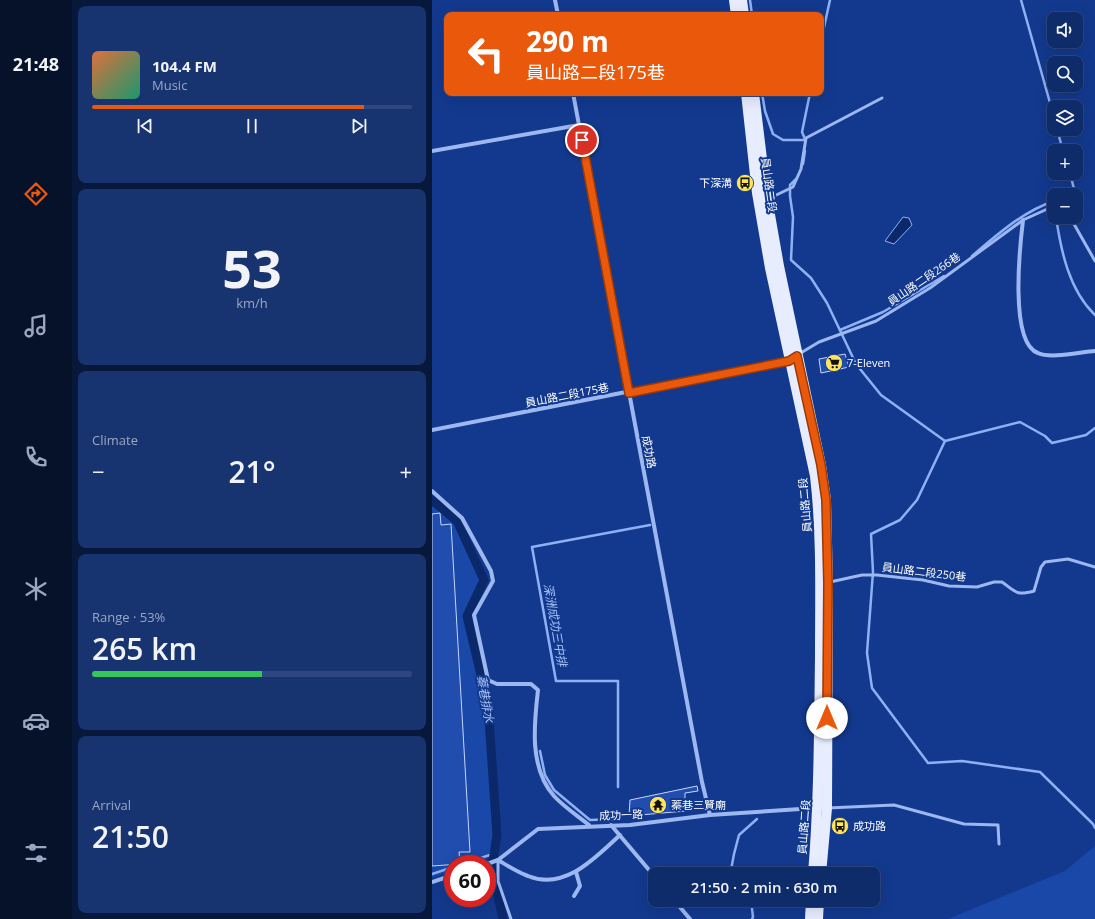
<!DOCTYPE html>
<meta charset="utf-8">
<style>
:root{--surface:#0e2b6a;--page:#173370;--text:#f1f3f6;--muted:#9ba7c1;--line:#2e477e;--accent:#ea580c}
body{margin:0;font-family:"Open Sans","Noto Sans TC",sans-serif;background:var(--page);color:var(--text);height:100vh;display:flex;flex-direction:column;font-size:15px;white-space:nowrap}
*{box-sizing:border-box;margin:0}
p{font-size:13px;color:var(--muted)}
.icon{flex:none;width:22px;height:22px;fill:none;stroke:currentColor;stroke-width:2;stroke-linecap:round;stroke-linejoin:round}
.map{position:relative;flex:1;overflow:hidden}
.sheet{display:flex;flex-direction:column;gap:6px;padding:6px;background:#08183a;width:360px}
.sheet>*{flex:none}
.guide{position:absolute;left:12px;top:12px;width:380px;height:84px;border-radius:8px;box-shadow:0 4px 16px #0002,0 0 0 1px var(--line);background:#ea580c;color:#fff;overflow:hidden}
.fabs{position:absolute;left:615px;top:12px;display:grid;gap:8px}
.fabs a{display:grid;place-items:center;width:36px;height:36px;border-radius:8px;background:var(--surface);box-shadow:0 4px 16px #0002,0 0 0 1px var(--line);font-size:20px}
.speed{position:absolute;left:12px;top:855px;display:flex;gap:8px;font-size:20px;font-weight:700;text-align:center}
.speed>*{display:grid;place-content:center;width:52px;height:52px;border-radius:50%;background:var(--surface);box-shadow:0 4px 16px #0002,0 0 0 1px var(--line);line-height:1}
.speed .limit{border:6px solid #d22;background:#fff;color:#111}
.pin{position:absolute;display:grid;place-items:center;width:34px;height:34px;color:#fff;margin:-17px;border:2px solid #fff;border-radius:50%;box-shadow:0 1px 4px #0007}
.me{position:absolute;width:44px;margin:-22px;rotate:0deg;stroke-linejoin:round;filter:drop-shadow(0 0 3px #0008)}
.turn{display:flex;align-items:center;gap:14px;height:84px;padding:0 16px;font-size:18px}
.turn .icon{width:52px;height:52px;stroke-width:2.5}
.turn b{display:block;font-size:28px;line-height:34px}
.big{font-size:30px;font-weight:600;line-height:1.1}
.sheet .widget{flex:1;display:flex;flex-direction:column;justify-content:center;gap:6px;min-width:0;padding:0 14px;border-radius:8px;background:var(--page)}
.sheet .dial{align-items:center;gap:0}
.dial b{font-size:52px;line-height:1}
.song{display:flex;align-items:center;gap:12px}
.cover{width:48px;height:48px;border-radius:6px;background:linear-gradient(135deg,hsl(20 70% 55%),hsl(160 70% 35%))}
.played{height:4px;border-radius:2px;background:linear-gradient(90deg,var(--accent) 85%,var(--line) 85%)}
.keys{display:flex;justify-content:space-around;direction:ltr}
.heat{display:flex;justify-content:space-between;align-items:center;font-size:22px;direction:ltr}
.charge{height:6px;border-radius:3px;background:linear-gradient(90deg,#34c759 53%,var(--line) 0)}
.trip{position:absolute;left:216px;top:867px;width:232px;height:40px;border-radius:8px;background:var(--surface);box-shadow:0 4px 16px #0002,0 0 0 1px var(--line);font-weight:600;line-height:40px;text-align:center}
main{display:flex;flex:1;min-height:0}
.dock{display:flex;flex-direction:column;width:72px;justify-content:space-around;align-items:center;background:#06112a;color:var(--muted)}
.dock .icon{width:28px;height:28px}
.dock .active{color:var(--accent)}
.dock b{font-size:18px;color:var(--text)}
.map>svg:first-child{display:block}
</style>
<main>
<nav class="dock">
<b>21:48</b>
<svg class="icon active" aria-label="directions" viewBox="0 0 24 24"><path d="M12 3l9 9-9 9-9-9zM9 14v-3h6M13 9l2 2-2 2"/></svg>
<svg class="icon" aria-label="music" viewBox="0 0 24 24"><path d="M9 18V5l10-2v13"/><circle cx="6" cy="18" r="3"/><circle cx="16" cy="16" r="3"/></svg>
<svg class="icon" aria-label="phone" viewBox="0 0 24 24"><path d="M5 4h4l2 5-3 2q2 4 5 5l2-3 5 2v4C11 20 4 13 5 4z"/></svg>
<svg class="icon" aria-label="climate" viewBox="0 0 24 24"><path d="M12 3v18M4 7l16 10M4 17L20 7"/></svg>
<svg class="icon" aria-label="car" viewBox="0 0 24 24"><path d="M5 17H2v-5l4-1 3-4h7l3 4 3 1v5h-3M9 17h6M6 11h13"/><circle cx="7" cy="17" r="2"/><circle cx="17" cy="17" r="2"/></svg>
<svg class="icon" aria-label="filters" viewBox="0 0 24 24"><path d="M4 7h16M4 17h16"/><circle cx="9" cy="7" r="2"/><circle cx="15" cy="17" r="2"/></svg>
</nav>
<section class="sheet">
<div class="widget">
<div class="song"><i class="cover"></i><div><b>104.4 FM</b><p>Music</p></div></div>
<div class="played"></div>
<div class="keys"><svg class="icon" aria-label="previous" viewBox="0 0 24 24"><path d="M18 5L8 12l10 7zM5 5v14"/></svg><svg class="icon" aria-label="pause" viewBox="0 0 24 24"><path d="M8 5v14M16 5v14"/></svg><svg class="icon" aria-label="next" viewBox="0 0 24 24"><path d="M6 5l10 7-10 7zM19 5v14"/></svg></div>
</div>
<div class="widget dial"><b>53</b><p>km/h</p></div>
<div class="widget"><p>Climate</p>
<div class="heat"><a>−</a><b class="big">21°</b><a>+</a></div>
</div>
<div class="widget"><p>Range · 53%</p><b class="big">265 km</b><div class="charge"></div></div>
<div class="widget"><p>Arrival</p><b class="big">21:50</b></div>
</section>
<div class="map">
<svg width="663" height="919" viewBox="0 0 663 919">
<rect width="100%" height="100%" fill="#13398e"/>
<g fill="#1a48a9">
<path d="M0 503 23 523 50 579 33 612 58 723 65 832 57 856 37 864H21V870L0 878Z"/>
<path d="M663 846V919H516L633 871Z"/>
</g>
<path fill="#0b286b" stroke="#8eb1f5" d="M471 217 477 218 480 225 462 244 453 241Z"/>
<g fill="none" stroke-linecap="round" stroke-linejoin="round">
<g stroke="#8eb1f5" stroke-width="2.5">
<path d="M318 0 320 15"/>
<path d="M589 0 622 117"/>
<path d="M389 41 398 0"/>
<path d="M330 93 333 111 341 134 351 140H373"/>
<path d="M625 129 631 151"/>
<path d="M373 139 370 132 378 93"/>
<path d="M371 164 373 151"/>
<path d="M638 173 643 193 638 195"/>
<path d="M364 179 358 185V196L361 217 359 260 379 278 395 303 424 364 449 395 513 441 485 500 468 520 439 534 441 572 435 653 440 688 496 763 530 761 608 772 661 824 663 828"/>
<path d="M624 217C629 251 637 290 663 315"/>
<path d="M540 256C566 234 590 212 622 201"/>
<path d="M408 330 451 312 512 276"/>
<path d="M513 441 588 422 613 436 620 443 654 435 663 428"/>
<path d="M108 751 113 775 122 790 158 820 185 819"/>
<path d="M186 787V681H124L100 547 218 525"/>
<path d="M30 864 61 854"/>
<path d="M0 874 21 867"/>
<path d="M302 874 299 870 302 854 307 835 325 819"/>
<path d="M319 900 321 917 320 919"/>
</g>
<path stroke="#0b286b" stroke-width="9" d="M0 500 25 521 52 580 35 616 56 705 65 835 60 868 71 919"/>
</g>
<g fill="#204dae" stroke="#c4d6fc">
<path d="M413 354 417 367 389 373 387 359Z"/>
<path d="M8 513 9 525 19 524 38 852H27L28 864 0 866V514Z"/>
<path d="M265 786 266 791 253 793V811L197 816 198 800Z"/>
</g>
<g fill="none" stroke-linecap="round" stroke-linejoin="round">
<g stroke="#9db8f1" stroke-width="3">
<path d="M338 198 361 187 369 169 374 138 450 98"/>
<path d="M638 217 663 261"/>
<path d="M367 354 387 342 444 321 498 288 591 220 622 206"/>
<path d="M398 582 430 575H445L491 580 517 586 545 587 562 582H570C584 592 584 596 602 591L609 567 613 562 636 559 663 567"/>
<path d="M396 808 462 805 532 824 566 825 567 844"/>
<path d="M66 860V881L79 919"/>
</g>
<g stroke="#9db8f1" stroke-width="4">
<path d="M123 0 126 15"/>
<path d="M141 93 270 782 278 815"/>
<path d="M0 151 147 125"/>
<path d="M591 220C588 245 577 343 606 353 619 359 648 352 663 351"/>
<path d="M0 430 358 360"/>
<path d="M0 491 30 518 59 571 61 581 42 615 56 680 65 684H99L106 690C102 724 97 768 122 796 132 807 146 816 157 825"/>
<path d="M179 825 223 877"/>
<path d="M66 860C76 866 85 872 96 876 133 891 163 858 188 835"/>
<path d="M55 864 66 860 106 829 198 825 278 815 384 808"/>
<path d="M0 882 21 875"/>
<path d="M142 896 148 886 144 872"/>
<path d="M242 900 258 919"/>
</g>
<g stroke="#e7edff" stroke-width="10">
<path d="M302 0 304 15"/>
<path d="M310 0 312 15"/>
<path d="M314 93 325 193 338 268 383 476C390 536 388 597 388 658 387 730 387 802 381 874"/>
<path d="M322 93 334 192 347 266 389 465 394 500 396 583 395 808 389 874"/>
<path d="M378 919 379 900"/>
<path d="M386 919 387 900"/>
</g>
</g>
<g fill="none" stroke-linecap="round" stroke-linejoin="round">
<defs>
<path id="route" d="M150 140 197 393 357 361 365 356 389 465 394 500 396 583 395 718"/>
</defs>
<use href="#route" stroke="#983908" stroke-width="10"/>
<use href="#route" stroke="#ea580c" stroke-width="7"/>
</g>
<defs>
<symbol id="bus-disc" viewBox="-11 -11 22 22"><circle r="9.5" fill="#ffe55d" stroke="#13398e"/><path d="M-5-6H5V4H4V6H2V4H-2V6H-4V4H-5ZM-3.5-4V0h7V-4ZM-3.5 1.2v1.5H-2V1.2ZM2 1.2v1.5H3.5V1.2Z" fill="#111"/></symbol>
<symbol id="supermarket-disc" viewBox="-11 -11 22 22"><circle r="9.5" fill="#ffe55d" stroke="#13398e"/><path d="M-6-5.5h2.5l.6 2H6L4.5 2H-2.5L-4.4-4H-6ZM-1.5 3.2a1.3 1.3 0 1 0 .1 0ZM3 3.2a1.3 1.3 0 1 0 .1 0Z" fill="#111"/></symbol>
<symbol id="temple-disc" viewBox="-11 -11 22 22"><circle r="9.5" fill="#ffe55d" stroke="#13398e"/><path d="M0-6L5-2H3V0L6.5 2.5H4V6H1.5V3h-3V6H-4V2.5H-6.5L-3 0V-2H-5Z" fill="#111"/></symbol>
</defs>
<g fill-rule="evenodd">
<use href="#bus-disc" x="303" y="173" width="20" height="20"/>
<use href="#supermarket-disc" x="392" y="353" width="20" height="20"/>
<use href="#temple-disc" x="216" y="795" width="20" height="20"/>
<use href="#bus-disc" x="398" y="816" width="20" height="20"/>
</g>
<g text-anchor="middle" stroke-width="4" stroke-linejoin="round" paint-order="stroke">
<g font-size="11" fill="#fff" stroke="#13398e" text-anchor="start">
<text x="300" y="187" text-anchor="end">下深溝</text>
<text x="415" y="367">7-Eleven</text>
<text x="239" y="809">蓁巷三賢廟</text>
<text x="421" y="830">成功路</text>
</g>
<g font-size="11" fill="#fff" stroke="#13398e">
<text transform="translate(337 185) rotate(82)" y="4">員山路二段</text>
<text transform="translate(492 279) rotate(-34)" y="4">員山路二段266巷</text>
<text transform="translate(135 395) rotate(-11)" y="4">員山路二段175巷</text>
<text transform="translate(217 452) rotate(79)" y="4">成功路</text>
<text transform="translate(373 505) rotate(-95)" y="4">員山路二段</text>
<text transform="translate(492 572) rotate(7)" y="4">員山路二段250巷</text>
<text transform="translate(189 815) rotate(-2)" y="4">成功一路</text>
<text transform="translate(372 827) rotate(-86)" y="4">員山路二段</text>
</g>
<g font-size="12" font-style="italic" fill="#a8c3f8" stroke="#13398e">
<text transform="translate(123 625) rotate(80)" y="4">深洲成功三中排</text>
<text transform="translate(53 699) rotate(80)" y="4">蓁巷排水</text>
</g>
</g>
</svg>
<div class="fabs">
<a><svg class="icon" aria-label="sound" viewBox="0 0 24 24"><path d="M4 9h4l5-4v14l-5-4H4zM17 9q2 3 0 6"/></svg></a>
<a><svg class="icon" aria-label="search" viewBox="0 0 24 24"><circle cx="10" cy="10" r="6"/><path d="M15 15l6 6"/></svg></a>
<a><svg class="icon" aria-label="layers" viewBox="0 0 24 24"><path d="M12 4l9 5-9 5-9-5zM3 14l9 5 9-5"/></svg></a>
<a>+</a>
<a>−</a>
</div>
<div class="speed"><div class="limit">60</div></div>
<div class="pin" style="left:150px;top:140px;background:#d93025"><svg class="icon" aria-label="arrive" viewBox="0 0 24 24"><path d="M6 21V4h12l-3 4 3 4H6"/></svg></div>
<svg class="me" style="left:395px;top:718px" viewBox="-20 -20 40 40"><circle r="19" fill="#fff"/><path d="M0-13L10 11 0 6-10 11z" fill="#ea580c"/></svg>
<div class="trip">21:50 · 2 min · 630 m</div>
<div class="guide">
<div class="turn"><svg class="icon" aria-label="left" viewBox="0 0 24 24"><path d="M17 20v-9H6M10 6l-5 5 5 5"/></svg><div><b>290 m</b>員山路二段175巷</div></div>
</div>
</div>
</main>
